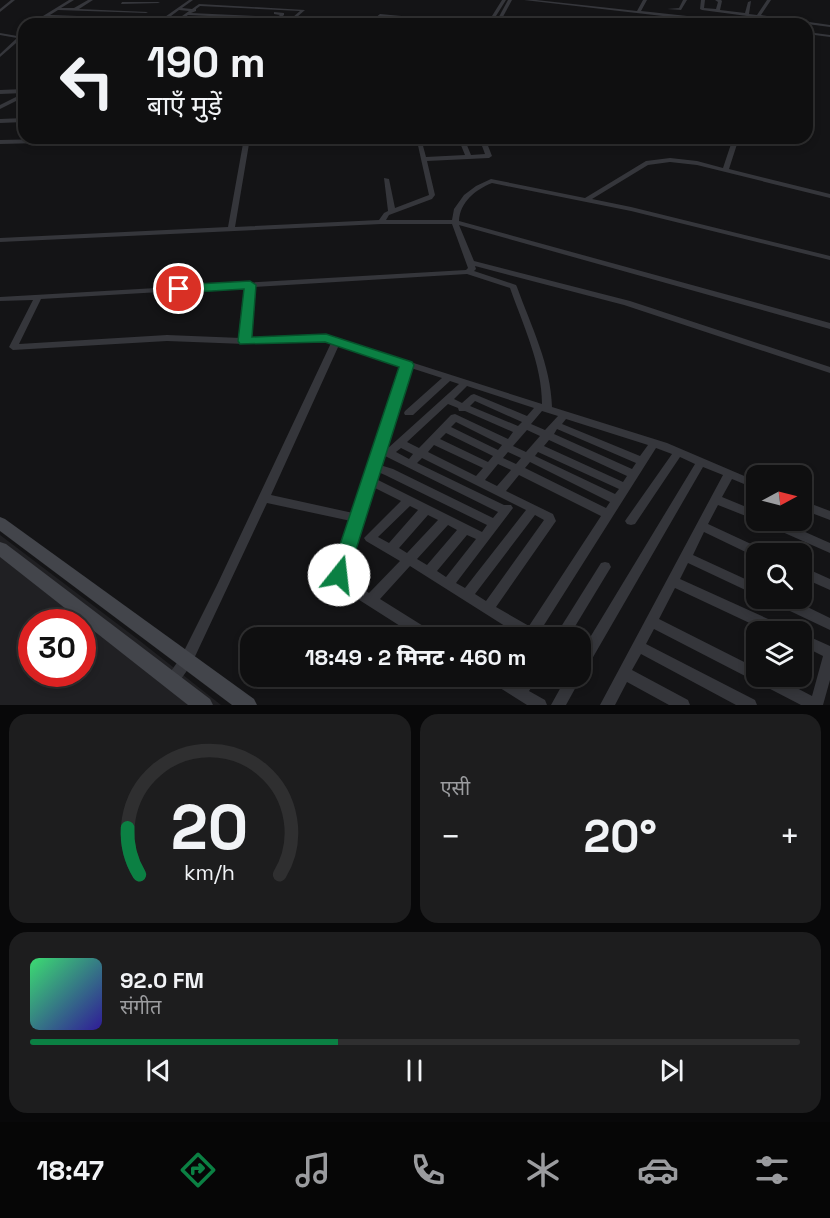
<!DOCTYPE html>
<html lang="hi">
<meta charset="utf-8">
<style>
:root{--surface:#0f0f10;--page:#1d1d1e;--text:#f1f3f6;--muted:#9b9c9f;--line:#2f2f30;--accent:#0b8043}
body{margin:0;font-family:"Space Grotesk","Noto Sans Devanagari",sans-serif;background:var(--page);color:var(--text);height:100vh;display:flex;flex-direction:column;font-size:22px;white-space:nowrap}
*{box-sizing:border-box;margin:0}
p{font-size:20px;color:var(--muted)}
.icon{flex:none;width:33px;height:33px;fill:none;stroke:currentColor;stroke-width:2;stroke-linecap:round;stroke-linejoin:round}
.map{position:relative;height:705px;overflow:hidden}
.panel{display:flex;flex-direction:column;gap:9px;padding:9px;background:#080809;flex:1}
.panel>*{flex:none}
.top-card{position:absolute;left:18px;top:18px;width:795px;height:126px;border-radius:18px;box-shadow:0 3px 9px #0003,0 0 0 2px var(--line);background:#0f0f10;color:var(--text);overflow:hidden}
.needle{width:39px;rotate:83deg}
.controls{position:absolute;left:746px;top:465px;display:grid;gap:12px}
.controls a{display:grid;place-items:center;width:66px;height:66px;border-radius:12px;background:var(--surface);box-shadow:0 3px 9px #0003,0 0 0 2px var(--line);font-size:30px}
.speed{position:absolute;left:18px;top:609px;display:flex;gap:12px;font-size:30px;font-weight:700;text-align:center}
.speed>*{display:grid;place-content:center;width:78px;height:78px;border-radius:50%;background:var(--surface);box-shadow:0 3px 9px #0003,0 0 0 2px var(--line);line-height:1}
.speed .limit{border:9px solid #d22;background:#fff;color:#111}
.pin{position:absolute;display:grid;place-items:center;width:51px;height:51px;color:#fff;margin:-26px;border:3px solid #fff;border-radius:50%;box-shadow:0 2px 6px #0007}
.me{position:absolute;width:66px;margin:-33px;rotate:16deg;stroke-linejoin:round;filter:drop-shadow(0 0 4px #0008)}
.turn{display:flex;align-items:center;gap:21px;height:126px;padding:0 30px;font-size:27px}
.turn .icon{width:78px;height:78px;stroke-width:2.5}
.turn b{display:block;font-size:42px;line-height:51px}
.big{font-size:45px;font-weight:800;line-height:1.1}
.panel .widget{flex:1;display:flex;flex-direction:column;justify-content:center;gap:9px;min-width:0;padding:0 21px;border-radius:18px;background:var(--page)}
.panel .dial{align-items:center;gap:0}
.dial svg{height:156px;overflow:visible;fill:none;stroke:var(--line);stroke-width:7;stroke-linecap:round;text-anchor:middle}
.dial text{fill:var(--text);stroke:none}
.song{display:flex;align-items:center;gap:18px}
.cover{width:72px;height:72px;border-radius:9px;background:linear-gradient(135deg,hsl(140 70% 55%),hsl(250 70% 35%))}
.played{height:6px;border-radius:3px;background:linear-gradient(90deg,var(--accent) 40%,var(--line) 40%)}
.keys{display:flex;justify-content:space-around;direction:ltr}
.heat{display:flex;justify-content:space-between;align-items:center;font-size:33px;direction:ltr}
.panel .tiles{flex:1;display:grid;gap:9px;grid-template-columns:1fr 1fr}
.widget:last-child{grid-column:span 2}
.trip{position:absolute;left:240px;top:627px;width:351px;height:60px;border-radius:18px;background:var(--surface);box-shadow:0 3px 9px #0003,0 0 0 2px var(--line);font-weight:800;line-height:60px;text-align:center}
.menu{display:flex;height:96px;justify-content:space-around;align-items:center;background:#060606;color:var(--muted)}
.menu .icon{width:42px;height:42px}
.menu .on{color:var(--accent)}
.menu b{font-size:27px;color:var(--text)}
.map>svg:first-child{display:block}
</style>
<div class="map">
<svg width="830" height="705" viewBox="0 0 830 705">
<rect width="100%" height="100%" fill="#141416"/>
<path fill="#202023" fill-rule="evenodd" d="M0 535 140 641 221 705H0ZM32 622H82V674H32Z"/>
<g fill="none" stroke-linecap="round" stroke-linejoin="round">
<g fill="#35363b" fill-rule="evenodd">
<path d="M11 0H15L0 12V9Z"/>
<path d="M69 0H74L61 8H74L88 0H93L79 9 148 12 146 13 58 10 50 15 162 19 189 0H193L182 8 192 9 199 4 305 10 289 24H285L300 11 200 6 196 9V11L191 13 277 17 280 15 274 14V12L284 13V15L273 24H268L274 19 188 15 176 24H171L189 11 179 10 167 19 168 21 161 22 159 21 43 16Z"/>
<path d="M502 0H506L491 24H487Z"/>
<path d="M508 0H512L499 24H495Z"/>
<path d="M524 0H536L637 11 643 0H647L641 11 761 24H732Z"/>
<path d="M683 0H687L681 10 667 9 679 8Z"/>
<path d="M701 0H705L704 8 716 9 718 2 715 0H721L722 1 720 10 745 13 748 2 751 1 749 14 757 15 767 0H771L761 15 830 25V27L702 10 700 9Z"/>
<path d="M122 2H158L160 3 121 4Z"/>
<path d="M380 14 476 23 478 24H463L382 16 373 24H368Z"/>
<path d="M807 32 830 35V37L807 34Z"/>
<path d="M0 33 23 37 0 57V54L17 38 0 35Z"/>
<rect x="17" y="60" width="7" height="2"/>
<path d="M24 89V93L0 94V90Z"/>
<path d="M24 93V97L0 109V105Z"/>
<path d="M24 118V122L0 123V119Z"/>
<path d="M90 138H163L160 140 0 144V140Z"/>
<path d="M244 138H250L235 227 379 220 384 213 388 211 384 178 389 179 395 208 429 195 417 141 422 142 426 157 465 155 458 138H464L471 155 485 154 479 138H485L492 156 489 158 427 161 435 195 432 199 389 215 386 220H452L454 209 464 195 476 186 491 179 585 198 646 161 670 158 697 161 723 168 733 138H739L729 169 830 194V198L697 165 670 162 648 165 592 199 631 207 830 256V260L631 211 492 183C475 190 460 202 459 221L830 323V329L459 225 474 261 630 301 830 367V373L624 305 475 266 476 269 474 271 516 285 517 287C531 326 551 365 552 407L667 443 756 481V489L732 479 722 497 756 511V520L718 505 708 524 766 551 768 554H756V557L704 532 693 555 756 584V595L688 563 680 579 788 628 789 632H769L675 588 659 619 756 668V676H774L812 696 823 656 801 645V633L830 646V680L823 705H801L654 629 646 644 755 700 757 705H736L641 654 632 670 688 700 690 705H669L627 682 615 705H600L723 475 703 467 585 671 581 673 582 676 566 705H551L567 676H580V654L695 464 680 457 635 524 631 525 627 524 625 521 627 518 672 454 656 448 539 633 542 638H524L410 566 380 599 436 634 437 638H419L342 589 333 575 351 521 267 503 191 665 176 686 171 687 166 686 164 681 181 657 217 585 331 343 325 341 245 344 167 341 13 350 9 347 33 300 0 301V297L466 270 468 268 452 224H381L0 242V238L228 227ZM467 274 510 288C523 325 542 364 542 404L326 335 250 338 254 287ZM246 287 241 338 167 335 19 344 41 299ZM339 345 402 365 353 513 271 495ZM411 368 442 378 405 411 404 413 405 415H413L450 381 459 384 387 449H385ZM467 386 534 408 527 416 474 394 471 395 462 403 454 399ZM475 401 522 422 518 426 470 406ZM448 404 458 408 459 411H465L513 432 508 439 455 414 451 415 419 448 407 442ZM542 411 558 416 545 430 531 424ZM566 419 648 445 640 456 562 424ZM456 422 502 445 498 450 451 427ZM557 429 636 463 632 469 554 434ZM527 430 540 436 526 452 513 446ZM446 433 493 456 488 462 440 439ZM549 440 627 476 623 482 544 446ZM434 445 483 468 476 476 428 452ZM401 448 413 454 409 459 396 452ZM508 452 521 458 516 464 503 458ZM538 452 619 489 615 494 535 456ZM383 455 498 512 493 518 393 469 380 465ZM422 458 526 510 465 588 456 583 513 508 511 505H504L417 463ZM530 462 610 502 606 508 525 468ZM498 464 511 470 497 486 485 480ZM378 472 385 475 487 525 482 532 376 479ZM519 475 601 516 529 626 496 607 556 521 553 514 506 491ZM373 487 401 501 364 538 366 541 400 561 369 593 350 581 345 574ZM410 506 418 510 389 543 378 537ZM428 515 438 520 407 553 399 548ZM535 515 544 520 486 601 475 594ZM448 525 457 530 427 565 417 559ZM467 535 476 539 446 577 437 571Z"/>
<path d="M498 138H504L505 140 500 141Z"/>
<path d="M801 500 830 511V520L801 509Z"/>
<path d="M761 520H778L830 543V553L762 523Z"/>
<path d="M605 562 609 563 611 567 568 638H554L601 563Z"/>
<path d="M801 566 830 579V590L801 577Z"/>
<path d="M769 598H789L830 618V630L771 602Z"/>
<path d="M487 676H507L518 683 523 676H539L529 691 545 700 547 705H527L489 681Z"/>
</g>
<g fill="#43454b" fill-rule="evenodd">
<path d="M0 517 5 519 254 699 257 705H232L0 531Z"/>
<path d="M0 542 6 544 210 699 213 705H188L0 557Z"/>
</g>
</g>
<path fill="#0b8043" stroke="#07532c" stroke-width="1.5" d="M250 281 256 285 252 337 326 334 412 362 414 365 348 575 345 580 339 582 332 580 330 575 399 367 325 342 240 344 238 341 244 289 179 293 173 289 179 285Z"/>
</svg>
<div class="controls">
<a><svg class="needle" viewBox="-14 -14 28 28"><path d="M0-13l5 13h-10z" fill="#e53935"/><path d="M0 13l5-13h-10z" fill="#9b9c9f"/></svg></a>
<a><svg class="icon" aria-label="search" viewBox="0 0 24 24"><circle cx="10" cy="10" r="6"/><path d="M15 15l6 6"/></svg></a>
<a><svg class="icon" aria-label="layers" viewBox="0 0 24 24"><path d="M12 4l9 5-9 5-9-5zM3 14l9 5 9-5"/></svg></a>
</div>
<div class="speed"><div class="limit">30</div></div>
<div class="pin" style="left:179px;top:289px;background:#d93025"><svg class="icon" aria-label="arrive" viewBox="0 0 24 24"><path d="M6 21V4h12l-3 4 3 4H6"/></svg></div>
<svg class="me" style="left:339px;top:575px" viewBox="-20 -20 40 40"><circle r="19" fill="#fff"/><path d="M0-13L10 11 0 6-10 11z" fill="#0b8043"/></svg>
<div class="trip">18:49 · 2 मिनट · 460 m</div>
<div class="top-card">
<div class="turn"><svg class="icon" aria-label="left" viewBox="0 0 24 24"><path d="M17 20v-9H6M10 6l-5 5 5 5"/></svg><div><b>190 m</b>बाएँ मुड़ें</div></div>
</div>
</div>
<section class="panel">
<div class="tiles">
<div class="widget dial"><svg viewBox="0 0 100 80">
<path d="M14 69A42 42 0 1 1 86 69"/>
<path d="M14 69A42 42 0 0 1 8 45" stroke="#0b8043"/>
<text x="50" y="56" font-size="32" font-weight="700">20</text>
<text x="50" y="72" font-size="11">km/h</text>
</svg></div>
<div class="widget"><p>एसी</p>
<div class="heat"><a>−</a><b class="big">20°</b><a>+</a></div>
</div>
<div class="widget">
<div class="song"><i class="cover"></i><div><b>92.0 FM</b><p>संगीत</p></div></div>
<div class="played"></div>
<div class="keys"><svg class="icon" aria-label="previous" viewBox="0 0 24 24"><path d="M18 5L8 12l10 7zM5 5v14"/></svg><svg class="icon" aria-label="pause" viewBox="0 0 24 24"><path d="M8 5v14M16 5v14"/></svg><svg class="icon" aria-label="next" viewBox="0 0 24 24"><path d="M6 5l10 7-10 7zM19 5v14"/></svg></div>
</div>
</div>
</section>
<nav class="menu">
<b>18:47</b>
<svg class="icon on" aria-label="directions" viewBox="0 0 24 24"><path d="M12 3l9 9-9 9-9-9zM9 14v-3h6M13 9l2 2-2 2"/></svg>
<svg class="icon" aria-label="music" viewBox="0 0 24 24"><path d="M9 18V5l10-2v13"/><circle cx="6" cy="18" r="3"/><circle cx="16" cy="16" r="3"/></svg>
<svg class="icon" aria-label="phone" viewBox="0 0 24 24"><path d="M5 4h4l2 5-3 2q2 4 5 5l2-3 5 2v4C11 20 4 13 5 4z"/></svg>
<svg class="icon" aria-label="climate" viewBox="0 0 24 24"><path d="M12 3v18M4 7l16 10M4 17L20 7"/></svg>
<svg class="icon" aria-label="car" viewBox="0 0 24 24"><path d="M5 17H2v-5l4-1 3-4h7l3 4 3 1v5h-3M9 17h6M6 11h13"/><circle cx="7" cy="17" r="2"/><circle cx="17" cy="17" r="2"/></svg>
<svg class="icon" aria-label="filters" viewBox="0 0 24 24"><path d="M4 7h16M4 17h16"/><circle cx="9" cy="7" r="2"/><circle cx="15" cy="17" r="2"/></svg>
</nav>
